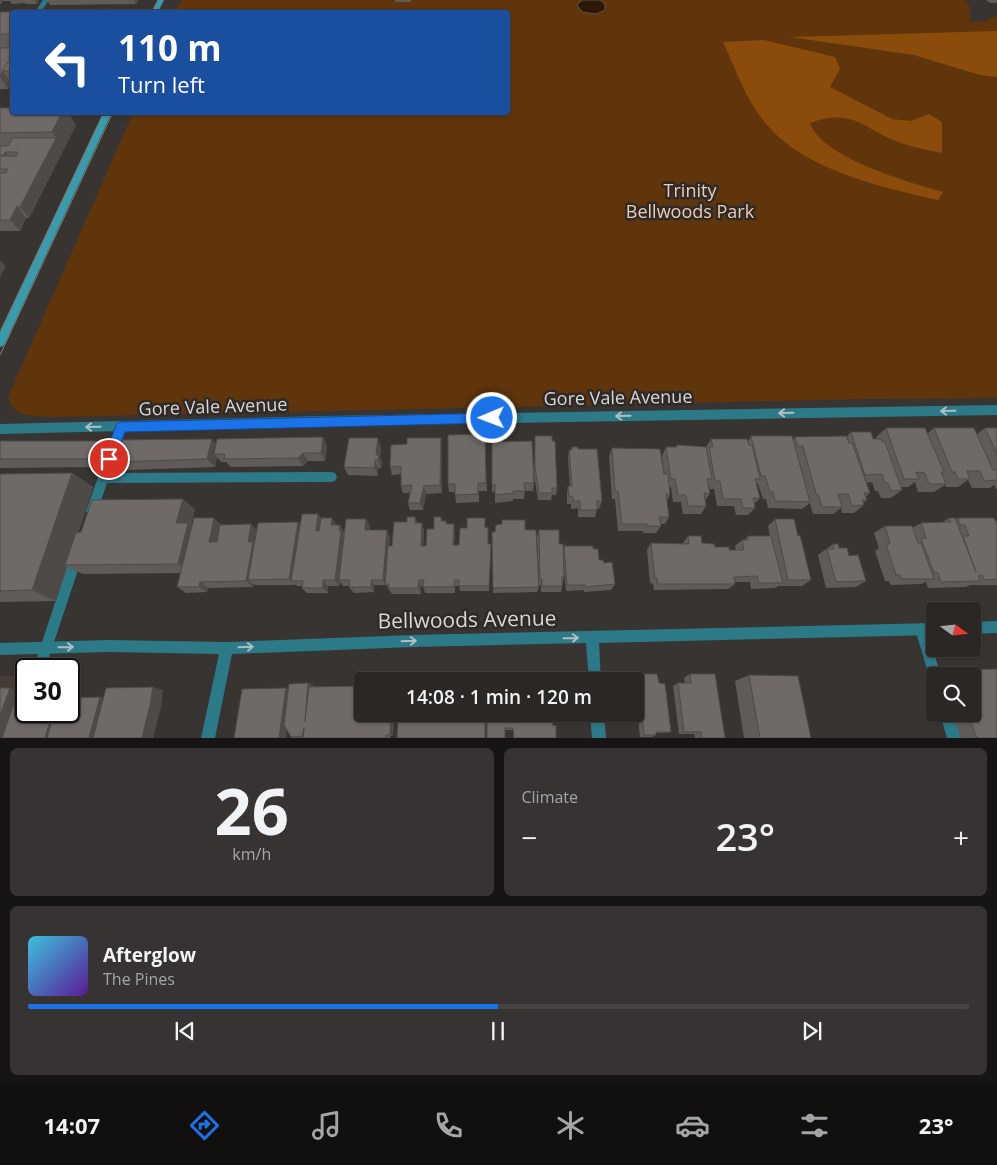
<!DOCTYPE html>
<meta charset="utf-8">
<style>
:root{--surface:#2a2725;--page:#363332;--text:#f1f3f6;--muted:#a5a5a7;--line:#464442;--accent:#1a73e8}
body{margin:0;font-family:"Open Sans",sans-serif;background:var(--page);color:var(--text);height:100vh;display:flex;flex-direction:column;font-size:19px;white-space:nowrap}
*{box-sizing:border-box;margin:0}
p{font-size:16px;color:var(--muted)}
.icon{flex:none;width:28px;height:28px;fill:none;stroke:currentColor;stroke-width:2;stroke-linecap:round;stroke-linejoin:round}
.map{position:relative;height:738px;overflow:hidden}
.side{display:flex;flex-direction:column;gap:10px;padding:10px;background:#171514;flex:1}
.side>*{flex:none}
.banner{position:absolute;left:10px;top:10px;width:500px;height:105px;border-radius:5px;box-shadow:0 1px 4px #0004,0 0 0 1px var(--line);background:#1a4fa0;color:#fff;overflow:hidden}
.needle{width:32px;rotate:105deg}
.tools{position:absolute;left:926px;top:602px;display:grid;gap:10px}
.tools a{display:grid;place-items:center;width:55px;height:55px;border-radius:5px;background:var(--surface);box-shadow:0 1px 4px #0004,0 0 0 1px var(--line);font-size:25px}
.speed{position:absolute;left:15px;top:658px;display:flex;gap:10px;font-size:25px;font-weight:700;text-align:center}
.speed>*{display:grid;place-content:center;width:65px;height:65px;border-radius:50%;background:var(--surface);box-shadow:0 1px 4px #0004,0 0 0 1px var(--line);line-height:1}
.speed .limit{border:2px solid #111;border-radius:8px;background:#fff;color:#111}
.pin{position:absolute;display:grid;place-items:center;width:42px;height:42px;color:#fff;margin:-21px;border:2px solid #fff;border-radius:50%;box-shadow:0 1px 5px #0007}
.me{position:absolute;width:55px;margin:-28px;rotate:269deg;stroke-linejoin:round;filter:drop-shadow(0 0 4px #0008)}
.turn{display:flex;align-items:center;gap:18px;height:105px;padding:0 25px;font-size:22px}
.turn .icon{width:65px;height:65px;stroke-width:2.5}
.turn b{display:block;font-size:35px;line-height:42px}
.big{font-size:38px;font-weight:600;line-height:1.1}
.side .widget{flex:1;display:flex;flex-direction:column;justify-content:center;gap:8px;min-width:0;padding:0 18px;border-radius:8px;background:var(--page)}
.side .dial{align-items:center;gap:0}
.dial b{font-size:65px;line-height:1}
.song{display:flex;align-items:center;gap:15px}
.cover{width:60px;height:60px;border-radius:8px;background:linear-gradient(135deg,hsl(190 70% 55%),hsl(270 70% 35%))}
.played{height:5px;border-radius:2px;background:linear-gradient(90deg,var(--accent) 50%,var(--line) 50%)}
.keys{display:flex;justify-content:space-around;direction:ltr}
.heat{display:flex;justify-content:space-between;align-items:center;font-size:28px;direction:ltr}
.side .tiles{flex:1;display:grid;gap:10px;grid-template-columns:1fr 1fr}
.widget:last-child{grid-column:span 2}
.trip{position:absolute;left:354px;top:672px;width:290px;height:50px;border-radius:5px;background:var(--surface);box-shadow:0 1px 4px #0004,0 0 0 1px var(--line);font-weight:600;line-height:50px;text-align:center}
.tab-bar{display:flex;height:80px;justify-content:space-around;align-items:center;background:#11100f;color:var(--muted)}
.tab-bar .icon{width:35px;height:35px}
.tab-bar .on{color:var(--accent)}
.tab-bar b{font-size:22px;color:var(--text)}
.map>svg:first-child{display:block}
</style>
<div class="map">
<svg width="997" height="738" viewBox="0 0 997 738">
<rect width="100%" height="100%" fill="#383431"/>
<path fill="#453c35" d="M0 676H26V699L0 737Z"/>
<path fill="#60350c" d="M181 0H966C970 5 971 15 969 22L988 21V19L997 16V398L869 399 52 417C33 415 14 419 8 397L133 113 508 112V12H176Z"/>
<g fill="#8b4c0b">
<path d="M997 31V77L980 75 914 55 790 37Z"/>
<path d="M764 40 835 57 840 69 830 87 892 119 911 121 929 114 942 122V153C929 150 916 148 904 144 865 132 856 106 810 123 822 158 908 182 943 192L938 200C884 188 805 170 768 126 747 103 736 70 723 42Z"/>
</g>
<path fill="#2d1706" stroke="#615044" d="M582 0H600L605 4V10L596 14 582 12 577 5Z"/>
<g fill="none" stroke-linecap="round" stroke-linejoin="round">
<g fill="#2c7987" fill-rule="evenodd">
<path d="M43 0H49L41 12H35Z"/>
<path d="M121 422 125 424 126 427 111 473 331 472 335 473 337 477 335 481 331 482 107 483 96 515 92 516 88 515 86 511 116 427 117 424Z"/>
<path d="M76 552 80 554 82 558 45 669H33L70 558 72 554Z"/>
<path d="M921 623 925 625 927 629 941 676H935V682L930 681 929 676 915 629 917 625Z"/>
<path d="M940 714H954L961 738H947Z"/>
</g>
<g fill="#2c7987" fill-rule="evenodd">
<path d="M997 405V415L322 426 0 434V424L322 416Z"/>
<path d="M997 621V633L972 634V622Z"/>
<path d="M935 623V635L599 643 601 681H589L586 643 413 647 232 654 215 738H201L219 654 108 652 0 655V643L108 640 227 642 413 635Z"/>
<path d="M590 714H604L606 738H592Z"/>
</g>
<g fill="#399cac" fill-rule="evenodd">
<path d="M158 0H164L158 12H152Z"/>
<path d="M104 112H112L5 343 3 346 0 347V333Z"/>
</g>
<g stroke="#837f7d" stroke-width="1">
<path d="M152 12 158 0"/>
<path d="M0 332 104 112"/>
<path d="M0 355 113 112"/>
</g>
</g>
<g fill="#5f5b59">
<path d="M0 0H39L37 4H26L25 3 12 4 10 1H3L1 4H0Z"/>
<path d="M47 0H138L136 4 50 5Z"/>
<rect x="395" y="0" width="16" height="2"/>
<path d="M986 0H997V3H990Z"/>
<path d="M0 12H63H12V85L11 83 8 89H0V48H1L0 47Z"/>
<path d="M0 108 76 125 29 218H26L20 231H0Z"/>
<path d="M886 428 928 433 934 428 977 434 985 428H997V490L994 485 990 488H972L968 480 958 487H946L945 485 934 492H918L915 482 908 487H901L902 490 891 498H881L878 491H875L872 482 866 483 870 493 865 497 867 500 863 503 864 505 854 513H842L841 508 833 514H813L810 503 802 509 768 508 766 499H763L758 484H756L760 498 754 504 755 508 748 515H736L734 506H717L714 489H710L709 483 710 494 705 500 706 506 701 514H683L681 502H673L671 487H669L670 495 667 500 669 517 665 524H660L661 526 656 533H643V531H618L615 499H612L609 456 612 448 664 474 662 456 666 447H676L677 445 706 447 711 439 748 441 751 436 793 440 795 437H846L851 432 873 439H877L876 437Z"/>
<path d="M485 434 487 491H479V502L456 503 455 492H449L448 484Z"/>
<path d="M535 436 557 488 556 495H552L551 500H538L534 475Z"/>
<path d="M323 437 327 446 325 461H308L303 466 231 467 226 462H221L217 457 215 467 126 470 119 464H117L107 456 216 443Z"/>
<path d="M0 441 107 449 101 467 0 468Z"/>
<path d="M492 442 534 483 533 491H525L524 499H513V501L495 503V492H492Z"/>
<path d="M381 447 380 457 382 463 381 468H378V476L348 475 344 467Z"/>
<path d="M442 447V493L426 494 423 510H410L408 503 410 493H403L401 486V474L392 475 390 467Z"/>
<path d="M572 447 578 449 602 501 599 509H597L595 517H578V508L571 509V504H567V493L568 486H570L568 458 569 450H571Z"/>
<path d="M72 473 93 487 78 533 195 509 191 525 192 526 222 525 257 530 298 522 300 525 318 514 321 518 336 525H340L344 532V536L366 519 370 526 369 530 390 537 389 546H392L407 522 415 517 417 523 424 530 423 546H426L441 517 442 521H446L447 524 455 531 454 545H459L486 528 488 544 491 551 489 591H460L459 586H455V593H425L423 586H421V594H392L386 585H374V592L354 593 349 587 350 586H343L340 582 339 586H328V593H307L302 588V586H297L295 584V585H255L253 584V587L208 588 207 592 186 593 177 587 181 573 83 574 67 567 56 601 0 602V474Z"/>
<path d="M949 518 955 519 958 518 997 521V585H970L966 587 928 588 926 582 921 584 891 585 889 581H885L875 551 879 548 874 533 885 526 912 528 921 523 943 522Z"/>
<path d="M775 519 798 536 811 580 802 586H780V585L775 588 751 589 750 582H735V584L728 589 654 590 653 584 650 583 647 550 651 543 683 544V543L688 536 702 543 715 547 729 550H736L735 546 742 540H744L748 536H770L768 526Z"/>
<path d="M502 524 525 530 539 587 537 592 493 593 492 532H495Z"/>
<path d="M539 530 559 544 563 551 564 546 593 549 599 560 604 563 615 584 611 590 584 592V590L566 591 564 570V577L561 592H541V585H539L537 537Z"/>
<path d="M833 544 849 556 866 581 856 587 826 588 818 555Z"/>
<path d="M997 669V738H961L953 714H972V676H940L939 673 953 670Z"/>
<path d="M638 674 659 683 671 732 665 733H656V735L652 737H640L635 689V681H634V678Z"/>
<path d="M690 674 725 738H695L694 734H679L673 686 678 683H685L684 678Z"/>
<path d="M749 675 811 738H744L735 681Z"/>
<path d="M308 683 314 686 393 736H390V738H294L291 737 289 689Z"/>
<path d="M487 714 553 726 556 738H513V730H505Z"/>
</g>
<g fill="#4e4a48">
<path d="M0 0H3V1L1 4Z"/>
<path d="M34 0H39L37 4Z"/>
<path d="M134 0H138L136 4Z"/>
<path d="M3 71 11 83 8 89 0 77V76Z"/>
<path d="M62 112H68L76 125 29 218 20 207 56 138 52 132Z"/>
<path d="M5 152 15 164 13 166 4 155Z"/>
<path d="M17 206 26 218 20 231 10 220Z"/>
<path d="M0 260 6 266 0 277Z"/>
<path d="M323 437 327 446 325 461 321 453Z"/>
<path d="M378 438 381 447 380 457 382 463 381 468 376 455Z"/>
<path d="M441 438 442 447V493L440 485Z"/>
<path d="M212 439 219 447 214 454 217 457 215 467 207 459Z"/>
<path d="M97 441 107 449 101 467 91 459Z"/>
<path d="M303 453 308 461 303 466 298 458Z"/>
<path d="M375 460 378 468V476L375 468Z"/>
<path d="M72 473 93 487 68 565H65L67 567 56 601 32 590Z"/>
<path d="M424 486 426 494 423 510 420 503Z"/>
<path d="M183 499 195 509 191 525 200 533 191 573 178 564 176 523Z"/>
<path d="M318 514 323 521 321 538 316 531Z"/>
<path d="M214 518 222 525 217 549 209 542Z"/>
<path d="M332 518 337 525H331Z"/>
<path d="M366 519 370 526 369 537 365 530Z"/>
<path d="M298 522 303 529 291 581 295 585 289 579Z"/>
<path d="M422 523 424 530 423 552 421 546Z"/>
<path d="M251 524 258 531 248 580 253 584V587L246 581 248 542Z"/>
<path d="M454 524 455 531 454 552 453 545Z"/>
<path d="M340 525 344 532 343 535 345 537 339 580 340 582 339 586 335 580Z"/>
<path d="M387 530 390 537 386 585 383 580Z"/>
<path d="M323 580 328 586V593L323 588Z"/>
<path d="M371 580 374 585V592L371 587Z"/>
<path d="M419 580 421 586V594L418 588Z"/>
<path d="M200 582 208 588 207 592 199 587Z"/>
<path d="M308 683 314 686 305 721Z"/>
<path d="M153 687 163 690 161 707 153 738H142Z"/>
<path d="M10 688 24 691 9 738H0V716Z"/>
<path d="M286 688 293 691 286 738H279Z"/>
<path d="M69 692 73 693 69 706Z"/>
<path d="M100 697 112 700 102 738H89Z"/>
<path d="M53 711H67L60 738H45Z"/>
<path d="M391 714H395L393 736 390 735Z"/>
</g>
<g fill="#6f6a67" stroke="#4e4a48">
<path d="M112 9 111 12H78L79 10Z"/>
<path d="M0 12H63H12V34H0Z"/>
<path d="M0 48H12V56L0 76Z"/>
<path d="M12 56V71H2Z"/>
<path d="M0 108H12V112H62L52 132 0 133Z"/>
<path d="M13 138H56L20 207 17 206 10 220H0V173H6L8 169H0V159L2 156H16L18 152H5L4 155H0V146H8Z"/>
<path d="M886 428H925L944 472H941L946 484H929L925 473 916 472 919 479H904Z"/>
<path d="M934 428H974L993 470H997V480L984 481 980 471H967L970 479H958L955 472H952Z"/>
<path d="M985 428H997V454Z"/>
<path d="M851 432H871L873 439H881L882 442H885L902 490 891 491 888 483H885L882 474 865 475Z"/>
<path d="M485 434 486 483H478V494L455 495V484H448V435Z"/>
<path d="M535 436H552V441H555L557 488H552V493H539L535 467Z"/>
<path d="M751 436H792L810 502 775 501 773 492H770L765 476H761Z"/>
<path d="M846 436 849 443H852L870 493H864L867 500H862L864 505 852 506 848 494H838L842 507H822L818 494H816L803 446H798L795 437Z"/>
<path d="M323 437 321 453H303L298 458 224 459 225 454H214L217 439Z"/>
<path d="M349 438H378L376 455H379L378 460H375V468L344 467Z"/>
<path d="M407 438H441L440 485 424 486 420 503H408L412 485 401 486V466L390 467 391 445 407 444Z"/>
<path d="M212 439 207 459 116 462 118 456H107L112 440Z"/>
<path d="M711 439H747L749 445H752L760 479H755L760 498H753L755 508H743L741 499H723L720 481H715L709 447H713Z"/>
<path d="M0 441H97L91 459H0Z"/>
<path d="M532 441 534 483H524L525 491H513L514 493 495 495V484L492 485V442Z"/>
<path d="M677 445 706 447 712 479H707L710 494 704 493 706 506H688L686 495H678L675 479H671L666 447H677Z"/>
<path d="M572 447H578V449H597L602 501H597V510H580V501H573V497L569 496 568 486H572L569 450H572Z"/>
<path d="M612 448 660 449 664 474H668L670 495 666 494 669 517H659L661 526H647V524H622L618 491 615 492Z"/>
<path d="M72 473 32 590 0 591V474Z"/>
<path d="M183 499 176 523H188L178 564 65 565 76 533 81 532 92 500Z"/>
<path d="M302 514H318L316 531H319L321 518H332L331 525H340L339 530 341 531 335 580H323V588H302L303 581H291Z"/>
<path d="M407 517H415V523H422L421 546H426L427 529H434V517H441V521H446V524H454L453 545H459L460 528H467V518H485V528L488 527V544H491L489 586H459V580H454V587H423L424 580H419L418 588H389V584H385L388 546H392L394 522H407Z"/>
<path d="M194 518H214L209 542H217L220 525 251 524 248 542H253L246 581 200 582 199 587H177Z"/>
<path d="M949 518H955L976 572 963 536H969L965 525H960L958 518H994L997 523V579L984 580 982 575 978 576 980 581 941 582 938 573H934L921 538H926L921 523 951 522Z"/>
<path d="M346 519H366L365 530H387L383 580H371V587H349L350 580H339Z"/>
<path d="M775 519H794L798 536 800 535 811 580H788Z"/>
<path d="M502 520H525V530H536L539 587 493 588 492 532H495L496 525 502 524Z"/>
<path d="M298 522 289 579 248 580 258 523Z"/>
<path d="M885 526H912L918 543H921L934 579H902L900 575H896L886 544H890Z"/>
<path d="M539 530H559V544H563L564 577H562V586H542V579H540Z"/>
<path d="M688 536H701L702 543 714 544 715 547H729V550H744L742 540H748V536H771L783 583H759L757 576 734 577 735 584H658L657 578H655L651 543 689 544Z"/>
<path d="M833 544H838L839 548H847L849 556 858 555 866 581 836 582 827 549H834Z"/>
<path d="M564 546H593V549H598L599 560H603L604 563 612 562 615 584 586 587V585H567Z"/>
<path d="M997 669V738H977L968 714H972V676H955L953 670Z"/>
<path d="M638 674H657L659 683 665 684 671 732H656V735H644Z"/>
<path d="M690 674H715L725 738H701V732H684L678 683H691Z"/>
<path d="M749 675 798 676 811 738H760Z"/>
<path d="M521 677V681H508V678Z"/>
<rect x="532" y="677" width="11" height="4"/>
<path d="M507 678V681H494V679Z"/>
<path d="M308 683 305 721 309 687 362 686V714H391L390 735H386V738H303L304 728 302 736 291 737 284 725 289 684Z"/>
<path d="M153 687 150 705 142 738H93L106 688Z"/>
<path d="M0 688H10L0 716Z"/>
<path d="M286 688 279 738H234L242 689Z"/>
<path d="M26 690V711H53L45 738H2L18 691Z"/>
<path d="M100 697 89 738H47L55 711H69V698Z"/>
<path d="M398 714H485V738H397Z"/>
<path d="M487 714H552L553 726 556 725V738H514L513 728H505V738H487Z"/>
</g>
<defs><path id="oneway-shaft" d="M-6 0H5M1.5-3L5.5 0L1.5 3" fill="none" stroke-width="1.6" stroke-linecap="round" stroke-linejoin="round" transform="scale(1.25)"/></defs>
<g stroke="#aebfc1">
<use href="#oneway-shaft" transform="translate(948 411) rotate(179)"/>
<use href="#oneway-shaft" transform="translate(786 413) rotate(179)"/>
<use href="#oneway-shaft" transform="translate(623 416) rotate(179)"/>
<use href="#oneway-shaft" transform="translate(93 427) rotate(179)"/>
<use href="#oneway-shaft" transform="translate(571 638) rotate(-1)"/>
<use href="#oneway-shaft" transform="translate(409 641) rotate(-2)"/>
<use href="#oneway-shaft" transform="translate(66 647) rotate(-1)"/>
<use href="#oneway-shaft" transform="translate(246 647) rotate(-2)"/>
</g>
<path fill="#1a73e8" stroke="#114b97" d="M492 413 496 414 498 418 496 422 492 423 125 432 114 463 109 465 105 463 103 459 117 423 121 422Z"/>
<g text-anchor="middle" stroke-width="5" stroke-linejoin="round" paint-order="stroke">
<g font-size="18" fill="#f2ccb1" stroke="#2e2a28">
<text x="690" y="197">Trinity<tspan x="690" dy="21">Bellwoods Park</tspan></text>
</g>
<g font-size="18" fill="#d9d6d4" stroke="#2e2a28">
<text transform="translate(618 398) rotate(-1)" y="6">Gore Vale Avenue</text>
<text transform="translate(213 407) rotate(-2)" y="6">Gore Vale Avenue</text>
</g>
<g font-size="21" fill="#d9d6d4" stroke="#2e2a28">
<text transform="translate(467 620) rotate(-1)" y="7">Bellwoods Avenue</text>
</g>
</g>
</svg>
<div class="tools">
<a><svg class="needle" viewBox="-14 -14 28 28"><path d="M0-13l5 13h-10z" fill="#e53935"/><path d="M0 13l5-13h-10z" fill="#a5a5a7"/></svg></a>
<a><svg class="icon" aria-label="search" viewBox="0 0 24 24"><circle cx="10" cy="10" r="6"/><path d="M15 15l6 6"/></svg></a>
</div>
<div class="speed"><div class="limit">30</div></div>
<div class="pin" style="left:109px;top:459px;background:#d93025"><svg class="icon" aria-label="arrive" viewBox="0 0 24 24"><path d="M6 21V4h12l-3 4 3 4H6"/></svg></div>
<svg class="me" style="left:492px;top:418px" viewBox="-20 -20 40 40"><circle r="17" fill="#1a73e8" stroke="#fff" stroke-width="3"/><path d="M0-11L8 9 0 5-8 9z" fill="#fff"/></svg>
<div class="trip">14:08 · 1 min · 120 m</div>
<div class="banner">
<div class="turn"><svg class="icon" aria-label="left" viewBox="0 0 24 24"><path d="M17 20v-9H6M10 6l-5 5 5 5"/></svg><div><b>110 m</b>Turn left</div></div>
</div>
</div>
<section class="side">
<div class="tiles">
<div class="widget dial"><b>26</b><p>km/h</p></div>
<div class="widget"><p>Climate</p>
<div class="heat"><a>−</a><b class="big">23°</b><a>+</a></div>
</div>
<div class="widget">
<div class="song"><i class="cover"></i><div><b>Afterglow</b><p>The Pines</p></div></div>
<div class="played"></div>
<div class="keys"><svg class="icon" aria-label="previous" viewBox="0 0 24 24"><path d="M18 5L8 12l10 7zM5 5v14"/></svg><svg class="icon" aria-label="pause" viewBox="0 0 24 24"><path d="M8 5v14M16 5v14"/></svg><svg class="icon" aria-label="next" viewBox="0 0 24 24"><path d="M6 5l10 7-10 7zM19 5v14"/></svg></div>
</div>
</div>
</section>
<nav class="tab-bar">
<b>14:07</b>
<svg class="icon on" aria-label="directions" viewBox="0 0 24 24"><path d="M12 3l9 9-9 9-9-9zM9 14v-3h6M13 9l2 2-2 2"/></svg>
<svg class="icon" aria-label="music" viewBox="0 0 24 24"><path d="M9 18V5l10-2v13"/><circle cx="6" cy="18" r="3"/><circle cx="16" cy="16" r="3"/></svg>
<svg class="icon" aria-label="phone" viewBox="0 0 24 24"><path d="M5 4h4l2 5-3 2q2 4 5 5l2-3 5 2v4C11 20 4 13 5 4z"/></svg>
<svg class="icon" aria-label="climate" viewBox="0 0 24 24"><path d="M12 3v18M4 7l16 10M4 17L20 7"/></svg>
<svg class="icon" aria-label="car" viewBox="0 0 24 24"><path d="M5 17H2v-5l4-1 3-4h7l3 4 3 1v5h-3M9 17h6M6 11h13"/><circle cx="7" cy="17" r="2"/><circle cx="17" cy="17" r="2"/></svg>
<svg class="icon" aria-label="filters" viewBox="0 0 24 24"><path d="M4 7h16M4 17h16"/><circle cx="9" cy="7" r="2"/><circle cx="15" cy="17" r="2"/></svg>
<b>23°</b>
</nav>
